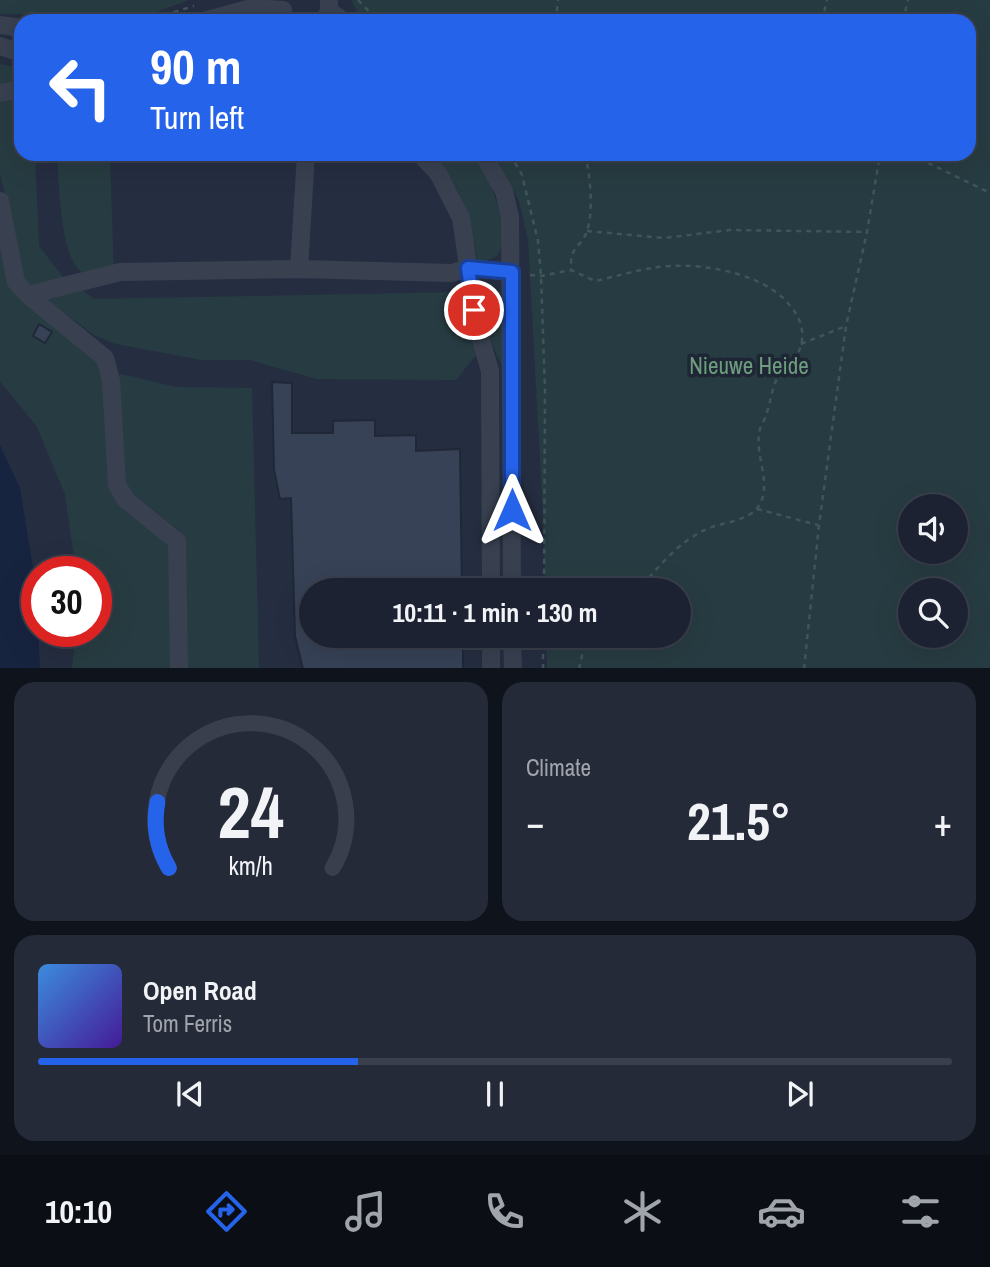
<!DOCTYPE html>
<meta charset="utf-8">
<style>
:root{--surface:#1c2231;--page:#252a39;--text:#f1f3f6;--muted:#a0a4ab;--line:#3a3f4d;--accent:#2563eb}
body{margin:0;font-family:"Archivo Narrow",sans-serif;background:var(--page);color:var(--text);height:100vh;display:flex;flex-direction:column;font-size:26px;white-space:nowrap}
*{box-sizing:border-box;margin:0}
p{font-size:23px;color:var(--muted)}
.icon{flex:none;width:38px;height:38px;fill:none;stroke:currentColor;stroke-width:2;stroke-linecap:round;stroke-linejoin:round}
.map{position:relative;height:668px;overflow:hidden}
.drawer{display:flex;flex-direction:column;gap:14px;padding:14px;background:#0f131b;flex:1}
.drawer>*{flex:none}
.banner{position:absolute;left:14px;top:14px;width:962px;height:147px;border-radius:21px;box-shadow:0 7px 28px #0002,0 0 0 2px var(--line);background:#2563eb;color:#fff;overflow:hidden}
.buttons{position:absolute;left:898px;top:494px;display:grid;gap:14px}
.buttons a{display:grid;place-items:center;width:70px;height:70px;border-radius:50%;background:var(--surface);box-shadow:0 7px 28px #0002,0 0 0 2px var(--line);font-size:35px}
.speed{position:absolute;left:21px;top:556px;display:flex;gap:14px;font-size:35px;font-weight:700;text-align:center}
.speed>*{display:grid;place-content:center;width:91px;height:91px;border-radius:50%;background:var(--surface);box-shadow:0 7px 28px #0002,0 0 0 2px var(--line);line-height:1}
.speed .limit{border:10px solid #d22;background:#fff;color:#111}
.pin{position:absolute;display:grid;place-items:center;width:60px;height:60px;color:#fff;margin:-30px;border:4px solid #fff;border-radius:50%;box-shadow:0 2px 7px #0007}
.me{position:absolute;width:77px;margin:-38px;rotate:0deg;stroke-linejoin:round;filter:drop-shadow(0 0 5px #0008)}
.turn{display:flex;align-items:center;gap:24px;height:147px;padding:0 21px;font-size:32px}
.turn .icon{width:91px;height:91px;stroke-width:2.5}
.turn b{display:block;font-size:49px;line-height:60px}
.big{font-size:52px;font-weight:700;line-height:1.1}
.drawer .tile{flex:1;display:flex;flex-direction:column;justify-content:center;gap:10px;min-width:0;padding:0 24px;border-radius:21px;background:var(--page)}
.drawer .dial{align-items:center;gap:0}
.dial svg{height:182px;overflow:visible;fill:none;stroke:var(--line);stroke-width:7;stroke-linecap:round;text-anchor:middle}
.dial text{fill:var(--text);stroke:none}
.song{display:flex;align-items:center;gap:21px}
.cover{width:84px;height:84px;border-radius:10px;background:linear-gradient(135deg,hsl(210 70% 55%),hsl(260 70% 35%))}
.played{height:7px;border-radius:4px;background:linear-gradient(90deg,var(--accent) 35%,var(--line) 35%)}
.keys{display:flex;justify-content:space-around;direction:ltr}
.heat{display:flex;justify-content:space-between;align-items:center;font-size:38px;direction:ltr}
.drawer .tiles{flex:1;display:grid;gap:14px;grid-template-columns:1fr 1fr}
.tile:last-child{grid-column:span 2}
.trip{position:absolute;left:299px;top:578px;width:392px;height:70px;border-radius:35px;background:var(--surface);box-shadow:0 7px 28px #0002,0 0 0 2px var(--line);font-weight:700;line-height:70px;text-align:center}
.menu{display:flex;height:112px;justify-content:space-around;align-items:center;background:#0b0e14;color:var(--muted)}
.menu .icon{width:49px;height:49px}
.menu .on{color:var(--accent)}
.menu b{font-size:32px;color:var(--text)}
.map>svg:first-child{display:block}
</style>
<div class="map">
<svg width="990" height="669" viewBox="0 0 990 669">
<rect width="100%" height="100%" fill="#252e41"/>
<g fill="#273c42" fill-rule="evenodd">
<path d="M0 0H189L142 17 0 14Z"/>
<path d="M351 0H990V668H547L546 635H679V590H545L543 513 528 240 519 201 494 154H970V21H362ZM910 506H956V551H910ZM910 590H956V635H910Z"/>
<path d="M0 64 21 68V154H35L39 246 62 276 94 299 463 292 476 355 456 380 317 379 250 360H202L116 344 94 335 24 282 0 173Z"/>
<path d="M57 154H110L114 283C100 283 85 278 76 266 60 245 59 181 57 154Z"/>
<path d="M431 154H471L487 173 502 218 503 245 497 256 478 265C471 220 464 189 431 154Z"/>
<path d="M0 225 8 283 97 362 103 382 109 484 172 547 173 668H72L76 632H96V572H76L65 494 37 427 0 381Z"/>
<path d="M481 282 490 283 501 293 503 368 484 327Z"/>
<path d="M121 374 176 387 252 388 259 668H186L182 533 123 486 119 375Z"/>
</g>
<path fill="#172440" d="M0 445 20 488 36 586 40 668H0Z"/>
<g fill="#374257" stroke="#202838" stroke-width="2">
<path d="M39 324 52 332 45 343 33 336Z"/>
<path d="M272 382 292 383V433H333V421L375 420V436L416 435V451L460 449 462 590H312V635H463V669H303L295 636 291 498 280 499 274 470Z"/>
</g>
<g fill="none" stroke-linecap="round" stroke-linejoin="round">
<g stroke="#40555a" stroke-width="2.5" stroke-dasharray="5 5" stroke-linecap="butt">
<path d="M358 0 378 21"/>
<path d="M31 13 66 21"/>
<path d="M145 21 194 6"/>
<path d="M556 21 558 0"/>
<path d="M822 21 827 0"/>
<path d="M903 21 908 0"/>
<path d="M510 154 522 175 538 241 541 276 545 389 544 590"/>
<path d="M585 154C590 173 594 212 587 231 580 250 570 244 571 270L595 281C614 277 633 271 652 268 691 261 753 270 783 298 795 310 804 322 802 340 800 357 791 359 782 370 771 386 772 399 766 415 765 420 761 424 760 429 753 455 774 484 758 507 748 522 720 522 705 530 678 542 657 569 638 590"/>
<path d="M910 154 990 193"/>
<path d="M587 231 664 238 730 230 867 232"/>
<path d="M530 275 541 276 571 270"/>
<path d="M801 344 846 326"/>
<path d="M757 509 818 525"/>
<path d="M543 669V635"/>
<path d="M579 669 583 651 593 635"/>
<path d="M804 669 819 525 846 326 867 232 880 154"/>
</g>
<g stroke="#394151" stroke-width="18">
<path d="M329 11 344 21"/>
<path d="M204 21 251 8 283 10"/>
<path d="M324 21 329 11V0"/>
<path d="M0 25 21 28"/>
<path d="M0 46 21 53"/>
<path d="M0 93 21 89"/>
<path d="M420 154 438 173 461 218 477 326 490 371 491 590"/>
<path d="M483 154 504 191 510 217 512 590"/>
<path d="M0 201 16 282 28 295 105 358 111 380 117 485 126 500 177 541 179 669"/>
<path d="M299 269 306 154"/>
<path d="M28 295 120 272 299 269 452 273 468 268 512 272"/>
<path d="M512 635 513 669"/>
<path d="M491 669V635"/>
</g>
</g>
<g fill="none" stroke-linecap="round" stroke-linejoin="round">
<defs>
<path id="route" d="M474 310 468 268 512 272V510"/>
</defs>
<use href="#route" stroke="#184099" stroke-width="18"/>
<use href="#route" stroke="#2563eb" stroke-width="12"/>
</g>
<g text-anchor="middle" stroke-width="7" stroke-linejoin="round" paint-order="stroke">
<g font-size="23" fill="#6d9d7c" stroke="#1e2636">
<text x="749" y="374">Nieuwe Heide</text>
</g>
</g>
</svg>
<div class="buttons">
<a><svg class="icon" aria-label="sound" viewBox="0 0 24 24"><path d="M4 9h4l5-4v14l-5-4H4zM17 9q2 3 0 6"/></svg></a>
<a><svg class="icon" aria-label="search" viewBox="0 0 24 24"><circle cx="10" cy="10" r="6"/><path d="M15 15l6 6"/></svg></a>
</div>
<div class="speed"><div class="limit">30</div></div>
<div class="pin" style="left:474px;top:310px;background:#d93025"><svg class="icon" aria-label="arrive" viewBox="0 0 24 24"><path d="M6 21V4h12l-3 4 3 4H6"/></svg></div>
<svg class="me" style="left:512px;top:510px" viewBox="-20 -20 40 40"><path d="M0-17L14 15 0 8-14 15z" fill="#2563eb" stroke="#fff" stroke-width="4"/></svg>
<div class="trip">10:11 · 1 min · 130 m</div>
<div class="banner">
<div class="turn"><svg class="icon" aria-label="left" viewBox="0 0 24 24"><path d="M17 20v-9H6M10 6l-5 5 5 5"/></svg><div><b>90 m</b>Turn left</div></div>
</div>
</div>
<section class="drawer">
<div class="tiles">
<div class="tile dial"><svg viewBox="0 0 100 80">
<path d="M14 69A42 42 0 1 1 86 69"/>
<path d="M14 69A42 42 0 0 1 9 40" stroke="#2563eb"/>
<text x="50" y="56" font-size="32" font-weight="700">24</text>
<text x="50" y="72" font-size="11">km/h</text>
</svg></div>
<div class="tile"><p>Climate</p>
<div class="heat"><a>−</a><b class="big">21.5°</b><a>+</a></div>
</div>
<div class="tile">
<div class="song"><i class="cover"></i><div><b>Open Road</b><p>Tom Ferris</p></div></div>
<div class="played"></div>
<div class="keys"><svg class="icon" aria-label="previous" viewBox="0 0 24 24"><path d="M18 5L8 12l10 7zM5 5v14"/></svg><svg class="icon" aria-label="pause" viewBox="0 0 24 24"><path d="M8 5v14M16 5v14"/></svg><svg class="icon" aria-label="next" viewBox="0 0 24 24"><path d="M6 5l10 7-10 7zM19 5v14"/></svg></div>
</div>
</div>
</section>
<nav class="menu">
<b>10:10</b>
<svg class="icon on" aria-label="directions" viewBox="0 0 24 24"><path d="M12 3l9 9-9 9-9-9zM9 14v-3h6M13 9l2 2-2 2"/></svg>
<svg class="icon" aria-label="music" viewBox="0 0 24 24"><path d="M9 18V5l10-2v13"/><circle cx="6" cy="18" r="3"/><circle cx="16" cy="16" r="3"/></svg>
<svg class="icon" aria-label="phone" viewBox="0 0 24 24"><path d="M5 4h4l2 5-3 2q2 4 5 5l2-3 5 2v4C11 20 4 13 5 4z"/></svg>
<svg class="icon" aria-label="climate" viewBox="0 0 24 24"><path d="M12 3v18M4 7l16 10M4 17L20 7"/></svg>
<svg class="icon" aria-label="car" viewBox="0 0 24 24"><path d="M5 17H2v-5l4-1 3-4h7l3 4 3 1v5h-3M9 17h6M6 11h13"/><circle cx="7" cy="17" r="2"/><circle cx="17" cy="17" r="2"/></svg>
<svg class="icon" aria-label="filters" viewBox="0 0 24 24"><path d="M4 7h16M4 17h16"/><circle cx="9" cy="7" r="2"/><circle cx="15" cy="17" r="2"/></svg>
</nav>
